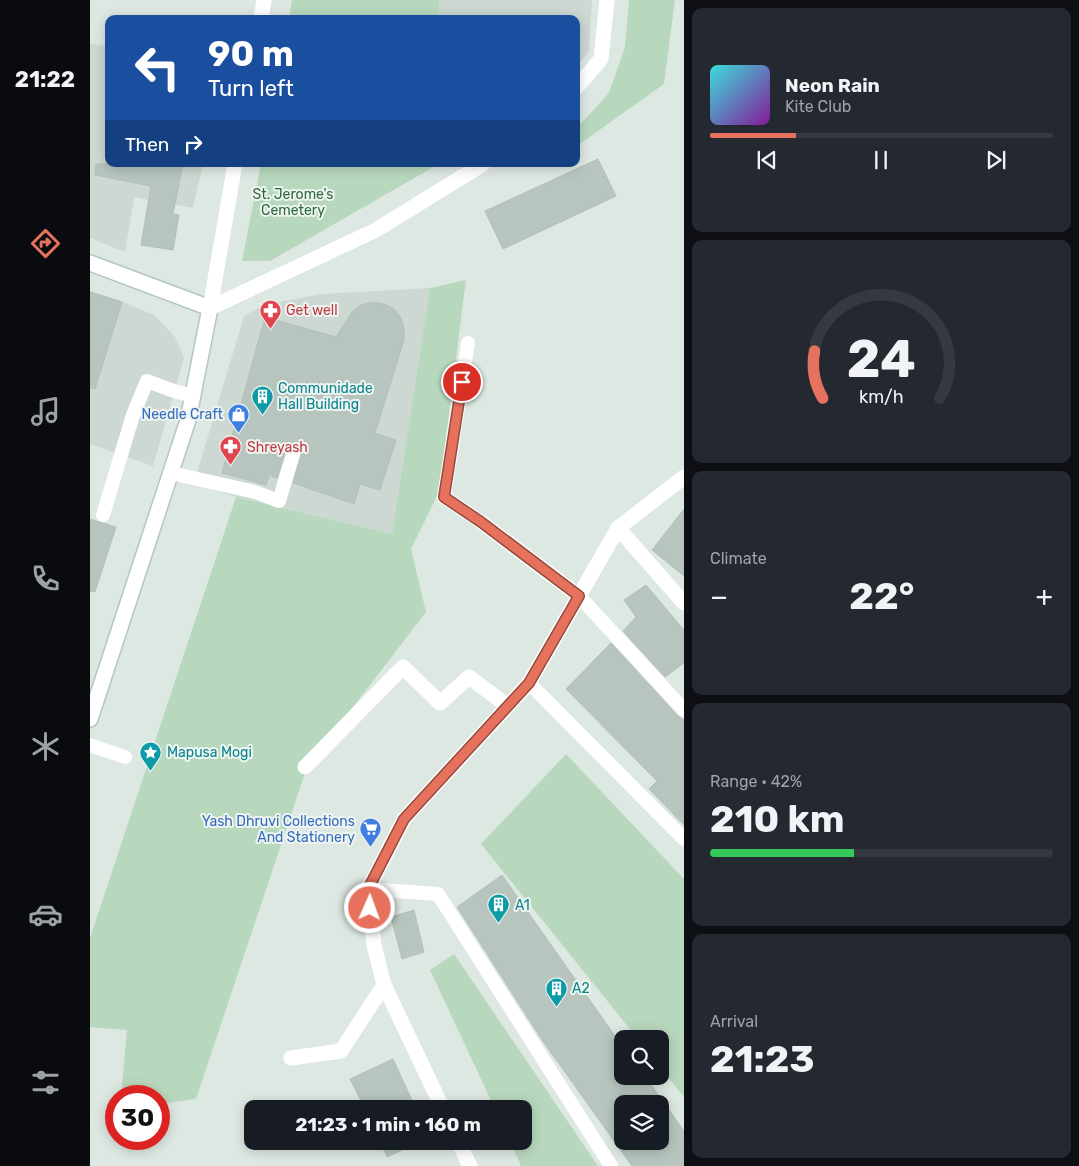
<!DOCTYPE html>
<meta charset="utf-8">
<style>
:root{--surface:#171b24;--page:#242831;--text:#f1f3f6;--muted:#9ea1a6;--line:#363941;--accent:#e6725e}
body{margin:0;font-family:Rubik,sans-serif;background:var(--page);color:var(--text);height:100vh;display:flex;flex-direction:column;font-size:19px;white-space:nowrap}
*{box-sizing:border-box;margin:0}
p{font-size:16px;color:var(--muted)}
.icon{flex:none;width:28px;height:28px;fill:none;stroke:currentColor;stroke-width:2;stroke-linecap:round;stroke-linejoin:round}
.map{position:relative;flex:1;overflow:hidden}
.details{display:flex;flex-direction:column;gap:8px;padding:8px;background:#0d0f14;width:395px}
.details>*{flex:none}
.hud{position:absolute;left:15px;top:15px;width:475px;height:152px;border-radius:10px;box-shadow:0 2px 12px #0003;background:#1a4fa0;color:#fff;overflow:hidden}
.fabs{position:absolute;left:524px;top:1030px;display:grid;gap:10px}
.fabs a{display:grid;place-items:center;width:55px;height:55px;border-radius:10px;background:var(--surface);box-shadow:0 2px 12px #0003;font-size:25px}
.speed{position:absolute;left:15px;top:1085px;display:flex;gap:10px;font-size:25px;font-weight:700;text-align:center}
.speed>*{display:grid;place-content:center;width:65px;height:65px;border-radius:50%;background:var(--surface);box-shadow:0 2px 12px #0003;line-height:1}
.speed .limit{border:8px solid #d22;background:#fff;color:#111}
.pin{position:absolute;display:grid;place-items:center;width:42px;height:42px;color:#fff;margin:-21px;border:2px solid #fff;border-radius:50%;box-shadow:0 1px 5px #0007}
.me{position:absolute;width:55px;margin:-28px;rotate:2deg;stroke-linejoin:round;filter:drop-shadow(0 0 4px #0008)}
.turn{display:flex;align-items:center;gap:18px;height:105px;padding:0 20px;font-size:22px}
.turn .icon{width:65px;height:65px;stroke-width:2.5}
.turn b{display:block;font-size:35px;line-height:42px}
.then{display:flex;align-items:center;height:48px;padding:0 20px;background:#0003;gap:10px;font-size:19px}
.big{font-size:38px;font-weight:700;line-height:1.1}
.details .tile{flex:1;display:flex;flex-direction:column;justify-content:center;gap:8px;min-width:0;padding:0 18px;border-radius:10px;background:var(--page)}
.details .dial{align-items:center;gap:0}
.dial svg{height:130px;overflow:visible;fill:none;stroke:var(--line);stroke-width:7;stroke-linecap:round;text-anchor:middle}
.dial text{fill:var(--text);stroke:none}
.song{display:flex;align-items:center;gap:15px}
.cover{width:60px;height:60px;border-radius:8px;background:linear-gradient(135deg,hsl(180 70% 55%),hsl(290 70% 35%))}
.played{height:5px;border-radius:2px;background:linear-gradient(90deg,var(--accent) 25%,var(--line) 25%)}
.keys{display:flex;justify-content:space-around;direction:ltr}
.heat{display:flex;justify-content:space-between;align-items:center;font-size:28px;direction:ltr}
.charge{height:8px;border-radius:4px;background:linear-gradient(90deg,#34c759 42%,var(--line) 0)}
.trip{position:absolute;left:154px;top:1100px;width:288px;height:50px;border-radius:10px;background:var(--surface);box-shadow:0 2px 12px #0003;font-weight:700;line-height:50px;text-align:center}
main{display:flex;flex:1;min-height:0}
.menu{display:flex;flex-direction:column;width:90px;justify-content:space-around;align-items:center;background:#090b0e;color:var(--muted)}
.menu .icon{width:35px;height:35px}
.menu .on{color:var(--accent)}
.menu b{font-size:22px;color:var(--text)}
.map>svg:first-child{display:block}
</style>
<main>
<nav class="menu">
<b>21:22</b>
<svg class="icon on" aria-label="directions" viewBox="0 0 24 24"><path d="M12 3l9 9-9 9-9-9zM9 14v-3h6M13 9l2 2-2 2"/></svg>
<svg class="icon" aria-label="music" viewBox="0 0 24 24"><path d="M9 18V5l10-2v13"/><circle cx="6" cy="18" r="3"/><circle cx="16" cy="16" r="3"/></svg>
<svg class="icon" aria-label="phone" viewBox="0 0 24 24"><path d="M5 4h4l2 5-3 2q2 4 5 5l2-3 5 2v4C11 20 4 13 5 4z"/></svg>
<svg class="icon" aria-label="climate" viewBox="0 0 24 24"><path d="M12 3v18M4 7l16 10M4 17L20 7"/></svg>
<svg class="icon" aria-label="car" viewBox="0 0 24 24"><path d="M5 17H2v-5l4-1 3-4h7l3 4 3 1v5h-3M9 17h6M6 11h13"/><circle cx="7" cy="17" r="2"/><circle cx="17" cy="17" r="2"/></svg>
<svg class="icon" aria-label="filters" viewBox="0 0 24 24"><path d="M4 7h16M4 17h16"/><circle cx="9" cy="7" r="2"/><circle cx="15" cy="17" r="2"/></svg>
</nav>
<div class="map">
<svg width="594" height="1166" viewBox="0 0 594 1166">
<rect width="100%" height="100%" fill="#dee8e2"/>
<g fill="#ccd8d1">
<path d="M349 0H502L499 51 486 67V19H349Z"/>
<path d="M0 43 19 47V164H113L103 208 44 197 35 252 0 238Z"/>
<path d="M340 288 302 534 146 497 104 483 154 316 174 305 231 294Z"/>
<path d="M0 291 33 302 64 315 85 337 94 358 63 466 0 444Z"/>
</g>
<g fill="#b8d8bd">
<path d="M202 0H349V19H199Z"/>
<path d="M539 0H585L574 84 491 143H486V129L519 93 535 47Z"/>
<path d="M171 164H347V165L180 261H152Z"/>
<path d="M376 280 349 492 321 549 336 612 217 767 106 1099 69 1104V1096H31L37 1030 0 1027V938L146 497 302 534 340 288Z"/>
<path d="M476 754 594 879V1097L570 1067V1039H548L391 844Z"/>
<path d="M364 954 508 1166H431L420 1141H432V1109H405L340 970Z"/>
</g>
<g fill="#b7c5be" stroke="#b1c1b9" fill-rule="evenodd">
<path d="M508 159 526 196 413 249 395 211Z"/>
<path d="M6 164H93L83 214 89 215 83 250 51 245 61 186 5 175Z"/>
<path d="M0 292 32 302 5 389 0 388Z"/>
<path d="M283 302 294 304 304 309 311 318 314 329V340L285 433 306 440 290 490 270 484 264 504 203 483 211 456 210 448 205 446 197 448 187 478 179 475 176 485 132 473 175 317 246 337 262 312 271 305Z"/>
<path d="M594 509V576L562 550Z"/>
<path d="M0 519 26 527 5 592 0 591Z"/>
<path d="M556 585 594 630V663L575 677 533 631 546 617 534 600Z"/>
<path d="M521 643 588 716 594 720V825L559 789 567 781 476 689Z"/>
<path d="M412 875 532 1046V1076H555L594 1131V1166H542L452 1040 367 907ZM532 1104H570V1141H532Z"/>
<path d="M324 910 334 952 312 959 301 917Z"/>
<path d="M303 1059 326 1109H275L260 1079Z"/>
<path d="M290 1141H331L297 1157Z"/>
</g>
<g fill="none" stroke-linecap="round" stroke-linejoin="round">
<defs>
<path id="secondary" d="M0 263 120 308 98 420 0 719"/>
</defs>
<use href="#secondary" stroke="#b2c7bd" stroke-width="18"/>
<g stroke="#fff" stroke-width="14">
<path d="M378 343 354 497 391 522"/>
<path d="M81 473 165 492 189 501 203 454"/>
<path d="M13 515 43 415 57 381 84 391 103 396"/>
<path d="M489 596 594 710"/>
<path d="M439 683 594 839"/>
<path d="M0 745 35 757"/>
<path d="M278 889 348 894 521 1166"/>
</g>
<g stroke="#fff" stroke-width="15">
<path d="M486 88 511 59 517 0"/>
<path d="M120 308 286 230 393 164"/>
<path d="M391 522 489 596"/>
<path d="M528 528 594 603"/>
<path d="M215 767 313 667 350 703 379 677 418 706"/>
<path d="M201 1058 251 1051 294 985"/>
<path d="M353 1109 294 985 284 945 278 889 314 819 439 683 528 528 594 477"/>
<path d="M368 1141 380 1166"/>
</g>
<g stroke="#fff" stroke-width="15">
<path d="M171 19 174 0"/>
<path d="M120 308 145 164"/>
</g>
<use href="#secondary" stroke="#fff" stroke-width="15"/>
</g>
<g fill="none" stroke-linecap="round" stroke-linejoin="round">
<defs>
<path id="route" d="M280 908 278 889 314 819 439 683 489 596 391 522 354 497 372 382"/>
</defs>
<use href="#route" stroke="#964a3d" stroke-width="12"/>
<use href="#route" stroke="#e6725e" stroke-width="9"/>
</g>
<defs>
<symbol id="pharmacy-pin" viewBox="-11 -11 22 30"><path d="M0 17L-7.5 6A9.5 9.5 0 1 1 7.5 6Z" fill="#e0444e" stroke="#eef5f1"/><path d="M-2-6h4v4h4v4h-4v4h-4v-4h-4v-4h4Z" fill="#fff"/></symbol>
<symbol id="building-pin" viewBox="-11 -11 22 30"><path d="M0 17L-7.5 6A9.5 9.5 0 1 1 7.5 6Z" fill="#0f9aa8" stroke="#eef5f1"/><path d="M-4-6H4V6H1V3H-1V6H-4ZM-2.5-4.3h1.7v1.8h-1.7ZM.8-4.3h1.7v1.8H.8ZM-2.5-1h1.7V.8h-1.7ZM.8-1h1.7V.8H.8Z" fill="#fff"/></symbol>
<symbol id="shop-pin" viewBox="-11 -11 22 30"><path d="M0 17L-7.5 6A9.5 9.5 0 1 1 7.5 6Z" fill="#3f7fe0" stroke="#eef5f1"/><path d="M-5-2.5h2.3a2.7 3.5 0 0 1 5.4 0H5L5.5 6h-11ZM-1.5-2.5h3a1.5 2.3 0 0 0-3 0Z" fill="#fff"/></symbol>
<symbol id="sight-pin" viewBox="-11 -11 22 30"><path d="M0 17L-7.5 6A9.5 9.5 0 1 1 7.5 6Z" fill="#0f9aa8" stroke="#eef5f1"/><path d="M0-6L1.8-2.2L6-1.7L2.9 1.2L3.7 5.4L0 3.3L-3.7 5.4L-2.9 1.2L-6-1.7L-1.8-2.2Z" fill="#fff"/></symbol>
<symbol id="supermarket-pin" viewBox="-11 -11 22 30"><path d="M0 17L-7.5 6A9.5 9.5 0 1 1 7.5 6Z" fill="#3f7fe0" stroke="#eef5f1"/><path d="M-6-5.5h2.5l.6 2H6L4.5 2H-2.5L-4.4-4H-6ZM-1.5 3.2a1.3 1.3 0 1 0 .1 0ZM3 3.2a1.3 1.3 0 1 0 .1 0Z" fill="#fff"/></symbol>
</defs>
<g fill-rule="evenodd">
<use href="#pharmacy-pin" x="168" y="298" width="25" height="34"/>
<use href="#building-pin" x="160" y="384" width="25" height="34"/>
<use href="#shop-pin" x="136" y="402" width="25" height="34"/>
<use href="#pharmacy-pin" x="128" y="434" width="25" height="34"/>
<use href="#sight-pin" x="48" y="740" width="25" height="34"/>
<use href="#supermarket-pin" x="268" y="816" width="25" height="34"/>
<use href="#building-pin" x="396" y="892" width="25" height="34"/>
<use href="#building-pin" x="454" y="976" width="25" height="34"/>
</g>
<g text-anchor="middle" stroke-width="4" stroke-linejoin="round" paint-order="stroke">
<g font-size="14" fill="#2f693f" stroke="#eef5f1">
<text x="203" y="199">St. Jerome's<tspan x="203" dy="16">Cemetery</tspan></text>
</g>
<g font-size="14" fill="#be3a42" stroke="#eef5f1" text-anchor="start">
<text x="196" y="315">Get well</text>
<text x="157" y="452">Shreyash</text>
</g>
<g font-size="14" fill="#0d838f" stroke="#eef5f1" text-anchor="start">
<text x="188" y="393">Communidade<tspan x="188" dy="16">Hall Building</tspan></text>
<text x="77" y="757">Mapusa Mogi</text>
<text x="425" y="910">A1</text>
<text x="482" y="993">A2</text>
</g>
<g font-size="14" fill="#366cbe" stroke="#eef5f1" text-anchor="end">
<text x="133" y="419">Needle Craft</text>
<text x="265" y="826">Yash Dhruvi Collections<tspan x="265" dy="16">And Stationery</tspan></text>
</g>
</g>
</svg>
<div class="fabs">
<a><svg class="icon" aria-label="search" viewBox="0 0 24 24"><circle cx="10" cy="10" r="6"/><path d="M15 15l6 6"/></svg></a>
<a><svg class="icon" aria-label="layers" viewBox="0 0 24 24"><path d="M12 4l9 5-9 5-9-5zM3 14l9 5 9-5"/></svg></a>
</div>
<div class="speed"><div class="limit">30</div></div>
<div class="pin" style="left:372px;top:382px;background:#d93025"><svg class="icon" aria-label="arrive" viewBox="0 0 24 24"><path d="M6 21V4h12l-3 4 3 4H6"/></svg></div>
<svg class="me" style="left:280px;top:908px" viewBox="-20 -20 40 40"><circle r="17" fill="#e6725e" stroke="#fff" stroke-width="3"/><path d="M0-11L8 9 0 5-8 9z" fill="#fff"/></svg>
<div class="trip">21:23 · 1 min · 160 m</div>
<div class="hud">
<div class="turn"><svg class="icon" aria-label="left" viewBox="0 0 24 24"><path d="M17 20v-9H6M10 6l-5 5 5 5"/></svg><div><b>90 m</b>Turn left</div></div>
<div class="then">Then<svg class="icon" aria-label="right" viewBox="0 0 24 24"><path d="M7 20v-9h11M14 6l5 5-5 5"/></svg></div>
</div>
</div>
<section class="details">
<div class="tile">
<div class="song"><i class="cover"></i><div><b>Neon Rain</b><p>Kite Club</p></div></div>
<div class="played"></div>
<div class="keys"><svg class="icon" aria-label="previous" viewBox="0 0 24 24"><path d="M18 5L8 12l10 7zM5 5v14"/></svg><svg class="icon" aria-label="pause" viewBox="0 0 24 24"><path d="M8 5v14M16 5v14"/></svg><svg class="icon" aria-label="next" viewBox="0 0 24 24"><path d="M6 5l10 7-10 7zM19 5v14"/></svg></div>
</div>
<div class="tile dial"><svg viewBox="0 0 100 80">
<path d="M14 69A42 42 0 1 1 86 69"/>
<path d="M14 69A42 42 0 0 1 9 40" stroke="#e6725e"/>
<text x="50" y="56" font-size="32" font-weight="700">24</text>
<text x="50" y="72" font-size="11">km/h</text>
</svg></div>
<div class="tile"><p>Climate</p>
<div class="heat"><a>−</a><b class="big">22°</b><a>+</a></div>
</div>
<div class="tile"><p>Range · 42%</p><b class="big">210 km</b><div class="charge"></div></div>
<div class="tile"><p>Arrival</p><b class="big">21:23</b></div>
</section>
</main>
